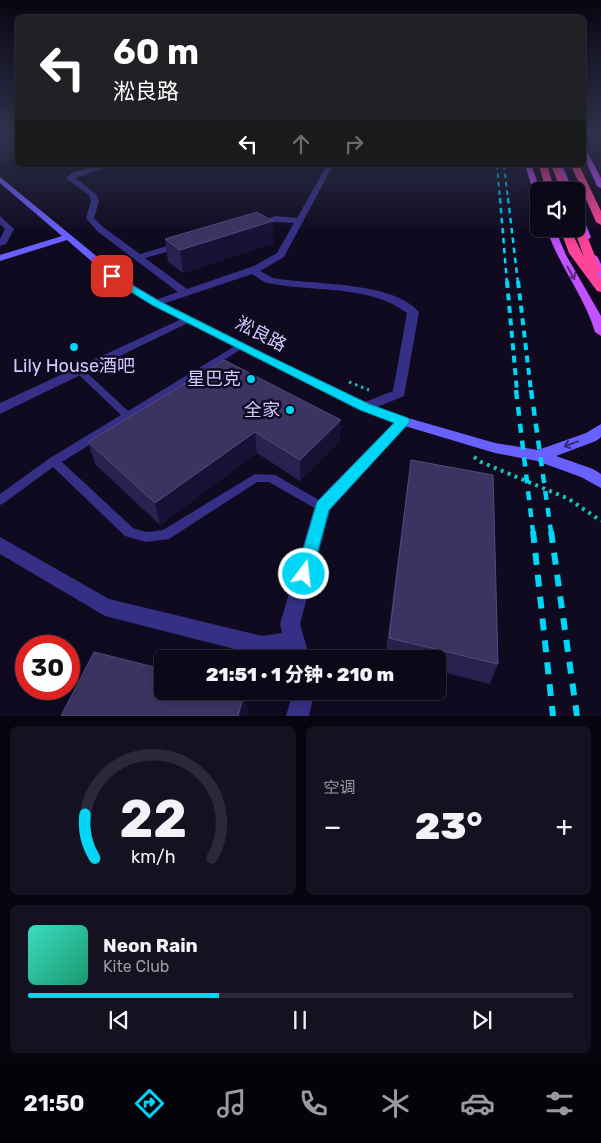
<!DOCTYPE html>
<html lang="zh">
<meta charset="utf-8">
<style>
:root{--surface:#0b0818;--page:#141121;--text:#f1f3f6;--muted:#9a9aa2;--line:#2b2937;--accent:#00d6f5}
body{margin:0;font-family:Rubik,"Noto Sans SC",sans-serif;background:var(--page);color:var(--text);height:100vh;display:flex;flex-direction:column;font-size:19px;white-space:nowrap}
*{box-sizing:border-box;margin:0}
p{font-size:16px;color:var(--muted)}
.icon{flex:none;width:28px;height:28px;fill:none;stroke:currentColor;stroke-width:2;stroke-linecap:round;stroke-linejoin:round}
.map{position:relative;height:716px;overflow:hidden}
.side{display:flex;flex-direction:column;gap:10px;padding:10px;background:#06040d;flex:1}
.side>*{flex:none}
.top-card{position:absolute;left:15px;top:15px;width:571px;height:152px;border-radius:8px;box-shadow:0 2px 12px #0003,0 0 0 1px var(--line);background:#202124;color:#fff;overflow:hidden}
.controls{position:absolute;left:530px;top:182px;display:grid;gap:10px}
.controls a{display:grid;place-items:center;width:55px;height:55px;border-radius:8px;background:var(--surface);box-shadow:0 2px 12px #0003,0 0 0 1px var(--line);font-size:25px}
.speed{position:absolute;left:15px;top:635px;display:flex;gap:10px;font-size:25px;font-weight:700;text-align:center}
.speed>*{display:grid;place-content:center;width:65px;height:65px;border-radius:50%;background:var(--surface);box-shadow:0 2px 12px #0003,0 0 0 1px var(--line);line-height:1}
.speed .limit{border:8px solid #d22;background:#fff;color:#111}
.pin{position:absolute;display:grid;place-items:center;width:42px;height:42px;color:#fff;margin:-21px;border-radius:10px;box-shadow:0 2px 8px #0006}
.me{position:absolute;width:55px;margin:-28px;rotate:15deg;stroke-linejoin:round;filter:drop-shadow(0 0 4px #0008)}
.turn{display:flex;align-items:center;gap:18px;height:105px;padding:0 15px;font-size:22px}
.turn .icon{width:65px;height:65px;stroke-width:2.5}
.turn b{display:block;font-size:35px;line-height:42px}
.lanes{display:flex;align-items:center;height:48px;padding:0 15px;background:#0003;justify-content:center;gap:25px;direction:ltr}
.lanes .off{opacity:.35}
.big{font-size:38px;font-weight:800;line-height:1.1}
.side .card{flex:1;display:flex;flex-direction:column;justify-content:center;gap:8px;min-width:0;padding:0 18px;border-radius:8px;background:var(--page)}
.side .dial{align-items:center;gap:0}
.dial svg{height:130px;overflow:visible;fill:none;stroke:var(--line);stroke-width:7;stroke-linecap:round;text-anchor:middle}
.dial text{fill:var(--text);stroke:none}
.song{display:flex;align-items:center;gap:15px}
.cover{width:60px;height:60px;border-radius:8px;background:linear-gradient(135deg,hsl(170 70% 55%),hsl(160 70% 35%))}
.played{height:5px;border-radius:2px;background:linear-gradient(90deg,var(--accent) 35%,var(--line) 35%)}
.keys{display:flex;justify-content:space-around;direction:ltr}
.heat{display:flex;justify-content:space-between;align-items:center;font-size:28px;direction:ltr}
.side .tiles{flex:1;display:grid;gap:10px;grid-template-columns:1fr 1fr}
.card:last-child{grid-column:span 2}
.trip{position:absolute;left:154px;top:650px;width:292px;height:50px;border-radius:8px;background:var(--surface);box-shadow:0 2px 12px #0003,0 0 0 1px var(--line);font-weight:800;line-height:50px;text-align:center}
.tabs{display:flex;height:80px;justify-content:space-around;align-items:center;background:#04030a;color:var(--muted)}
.tabs .icon{width:35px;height:35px}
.tabs .on{color:var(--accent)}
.tabs b{font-size:22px;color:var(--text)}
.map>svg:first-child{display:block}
</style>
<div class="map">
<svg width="601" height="716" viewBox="0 0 601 716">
<rect width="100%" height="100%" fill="#0f0a20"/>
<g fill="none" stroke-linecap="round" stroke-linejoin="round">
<path stroke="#20bdb7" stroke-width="3" stroke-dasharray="2.5 4" stroke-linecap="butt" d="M349 382 369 390"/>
<path stroke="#20bdb7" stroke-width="4" stroke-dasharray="3 4.5" stroke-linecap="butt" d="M474 457 481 462 569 499 601 521"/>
<path fill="#353085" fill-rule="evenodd" d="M240 343 244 346 243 348 62 462 133 528 146 532 163 530 255 474 275 475 326 504 328 507 326 510 322 512 318 510 269 482H257L169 539 146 542 125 536 53 467 4 503 0 505V494L50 458 121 415 77 373 75 371 77 369H83L128 411Z"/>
<g fill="#353085" fill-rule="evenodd">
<path d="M102 165H113L75 178 96 194 99 201 94 218 103 227 140 254 181 242 184 243V247L145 258 187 289 254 266 277 253 294 223 276 222 256 226 252 223 276 216 297 218 327 165H333L284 257 260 271 273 278C312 285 393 281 419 312L404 396 365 412 360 410 358 407 360 404 393 391 407 313C370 285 317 292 273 284L264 282 252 274 160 305H152L151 303 152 301 178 292 97 231 86 218 91 201 89 195 66 178 73 172Z"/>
<path d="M0 216 14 229 6 244 0 246V239L5 229 0 224Z"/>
<path d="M188 316 194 319 192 321 0 414V403Z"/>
<path d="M403 416 408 418 410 421 408 424 330 510 300 624 310 659H288L287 653 262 656 105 616 0 554V537L109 599 262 636 282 633 280 624 316 502 398 418Z"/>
<path d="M293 691H315L309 716H286Z"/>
</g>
<path fill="#6961ff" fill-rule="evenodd" d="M0 177 128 282 160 301 267 355 370 404 408 418 495 443 538 450 586 433 601 424V437L596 441 556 456 593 469 601 474V488L581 477 537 461 495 453 398 424 360 410 152 305 120 286 67 240 0 261V255L62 236 0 183Z"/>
<g fill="#c251ff" fill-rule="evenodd">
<path d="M584 149 587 151 601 178V188L597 186 584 157Z"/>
<path d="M525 165H531L541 191H539V199L535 197Z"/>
<path d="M556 165H562L573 191H565Z"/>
<path d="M576 209 580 211 591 237 589 239 586 240C576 235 576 219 576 209Z"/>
<path d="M547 229H555L566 255 601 316V336L595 332C584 295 558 265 547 229Z"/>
<path d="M594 255 597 256 601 264V280L596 277 589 258Z"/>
</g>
<g fill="#ff4599" fill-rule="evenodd">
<path d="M539 165H547L555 191H546Z"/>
<path d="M551 165H559L569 191H561Z"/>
<path d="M571 165H579L601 211V225L596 222Z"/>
<path d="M576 218 581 221 601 271 597 274 601 279V292L597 291 569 253 560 229H570L584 257 574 229H576Z"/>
</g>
<g stroke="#00d6f5" stroke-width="2" stroke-dasharray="4.5 4" stroke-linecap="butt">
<path d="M497 165 500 200"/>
<path d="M504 165 508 200"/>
</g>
<g stroke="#00d6f5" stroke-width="2.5" stroke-dasharray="5.5 4.5" stroke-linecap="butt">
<path d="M500 198 507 283"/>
<path d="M508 198 518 283"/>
</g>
<g stroke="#00d6f5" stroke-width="4" stroke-dasharray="7 5.5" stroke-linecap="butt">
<path d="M507 281 517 391"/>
<path d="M518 281 531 391"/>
</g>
<g stroke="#00d6f5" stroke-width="4.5" stroke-dasharray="9 8" stroke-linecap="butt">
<path d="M516 390 533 532"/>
<path d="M531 390 551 532"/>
</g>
<g stroke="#00d6f5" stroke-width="6" stroke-dasharray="12 10" stroke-linecap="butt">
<path d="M533 531 553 716"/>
<path d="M551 531 577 716"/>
</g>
</g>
<g fill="#2b2150">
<path d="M165 239 274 243 183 273 168 262Z"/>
<path d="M224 360 340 441 300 481 257 453 160 525 95 464 88 442Z"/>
<path d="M411 460 498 664 490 684 438 671V659L385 658 408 481Z"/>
</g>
<g fill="#191035">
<path d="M273 221 274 243 183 273 180 250Z"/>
<path d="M341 420 340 441 300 481V460Z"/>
<path d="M255 432 257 453 160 525 155 503Z"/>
<path d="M245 691 248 710 247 716H238Z"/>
</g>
<g fill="#3d3363" stroke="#544b7b">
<path d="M257 212 273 221 180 250 165 239Z"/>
<path d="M224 360 341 420 300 460 255 432 155 503 88 442Z"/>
<path d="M411 460 493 475 498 664 389 638Z"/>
<path d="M94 652 162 669V691H245L238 716H61Z"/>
</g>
<defs><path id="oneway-shaft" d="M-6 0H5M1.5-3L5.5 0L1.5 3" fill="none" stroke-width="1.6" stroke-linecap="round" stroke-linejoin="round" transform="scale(1.25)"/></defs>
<use stroke="#602a84" href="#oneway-shaft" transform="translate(571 273) rotate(61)"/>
<use stroke="#332d79" href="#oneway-shaft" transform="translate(571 444) rotate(160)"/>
<linearGradient id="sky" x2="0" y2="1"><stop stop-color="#080612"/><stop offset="0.57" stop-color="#31334e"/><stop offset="1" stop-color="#31334e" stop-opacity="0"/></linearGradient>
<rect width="601" height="235" fill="url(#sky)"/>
<path fill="#00d6f5" stroke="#008b9f" d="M112 273 159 301 267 355 369 404 408 418 410 421 408 424 329 510 310 580 304 582 298 580 296 574 317 502 394 423 360 410 152 305 109 278 108 276Z"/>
<g fill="#00d6f5" stroke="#0f0a20" stroke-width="2">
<circle cx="74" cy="347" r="5"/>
<circle cx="251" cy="379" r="5"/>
<circle cx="290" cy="410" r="5"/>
</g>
<g text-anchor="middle" stroke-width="5" stroke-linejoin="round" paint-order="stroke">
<g font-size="18" fill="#d1caff" stroke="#0f0a20">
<text transform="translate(261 334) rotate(27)" y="6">淞良路</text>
</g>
<g font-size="18" fill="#d1caff" stroke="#0f0a20" text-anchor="end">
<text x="74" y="372" text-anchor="middle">Lily House酒吧</text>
<text x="241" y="385">星巴克</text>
<text x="280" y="416">全家</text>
</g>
</g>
</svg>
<div class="controls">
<a><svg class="icon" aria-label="sound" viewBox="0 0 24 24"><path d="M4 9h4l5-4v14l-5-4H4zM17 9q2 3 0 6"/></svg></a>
</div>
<div class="speed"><div class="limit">30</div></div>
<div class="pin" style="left:112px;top:276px;background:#d93025"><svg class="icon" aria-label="arrive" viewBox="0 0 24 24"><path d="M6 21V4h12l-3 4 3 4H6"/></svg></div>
<svg class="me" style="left:304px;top:574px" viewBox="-20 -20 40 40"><circle r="17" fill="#00d6f5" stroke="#fff" stroke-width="3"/><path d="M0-11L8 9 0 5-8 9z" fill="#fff"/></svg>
<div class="trip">21:51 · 1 分钟 · 210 m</div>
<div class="top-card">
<div class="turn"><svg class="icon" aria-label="left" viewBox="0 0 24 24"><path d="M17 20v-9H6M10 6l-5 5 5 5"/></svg><div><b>60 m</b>淞良路</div></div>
<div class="lanes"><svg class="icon" aria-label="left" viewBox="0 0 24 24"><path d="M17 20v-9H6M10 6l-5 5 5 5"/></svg><svg class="icon off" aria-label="ahead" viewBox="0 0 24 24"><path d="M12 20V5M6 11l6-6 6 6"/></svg><svg class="icon off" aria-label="right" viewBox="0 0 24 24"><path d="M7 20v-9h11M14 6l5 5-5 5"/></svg></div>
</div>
</div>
<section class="side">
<div class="tiles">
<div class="card dial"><svg viewBox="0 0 100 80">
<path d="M14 69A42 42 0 1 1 86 69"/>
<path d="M14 69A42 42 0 0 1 8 42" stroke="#00d6f5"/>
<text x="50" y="56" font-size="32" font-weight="700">22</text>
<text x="50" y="72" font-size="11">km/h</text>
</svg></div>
<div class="card"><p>空调</p>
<div class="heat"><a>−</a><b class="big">23°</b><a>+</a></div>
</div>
<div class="card">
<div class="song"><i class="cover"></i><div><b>Neon Rain</b><p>Kite Club</p></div></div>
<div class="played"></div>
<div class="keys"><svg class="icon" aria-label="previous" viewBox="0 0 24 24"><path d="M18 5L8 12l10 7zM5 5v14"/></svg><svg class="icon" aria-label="pause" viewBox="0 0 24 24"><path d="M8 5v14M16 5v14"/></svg><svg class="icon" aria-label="next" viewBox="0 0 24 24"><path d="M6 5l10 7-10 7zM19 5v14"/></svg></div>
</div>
</div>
</section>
<nav class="tabs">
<b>21:50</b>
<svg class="icon on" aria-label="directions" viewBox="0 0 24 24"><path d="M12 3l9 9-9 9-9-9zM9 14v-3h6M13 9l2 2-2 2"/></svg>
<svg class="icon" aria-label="music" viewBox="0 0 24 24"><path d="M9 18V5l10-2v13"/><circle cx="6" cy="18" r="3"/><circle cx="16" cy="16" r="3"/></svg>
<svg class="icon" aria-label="phone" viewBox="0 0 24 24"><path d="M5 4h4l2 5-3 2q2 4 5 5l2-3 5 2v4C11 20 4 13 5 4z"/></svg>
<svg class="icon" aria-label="climate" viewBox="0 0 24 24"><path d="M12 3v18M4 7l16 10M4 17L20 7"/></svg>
<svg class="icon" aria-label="car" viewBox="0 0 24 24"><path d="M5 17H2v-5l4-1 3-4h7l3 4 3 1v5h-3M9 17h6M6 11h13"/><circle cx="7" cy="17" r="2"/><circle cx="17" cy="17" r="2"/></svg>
<svg class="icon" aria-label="filters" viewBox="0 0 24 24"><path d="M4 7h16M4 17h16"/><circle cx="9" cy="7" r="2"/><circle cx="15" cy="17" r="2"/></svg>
</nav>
